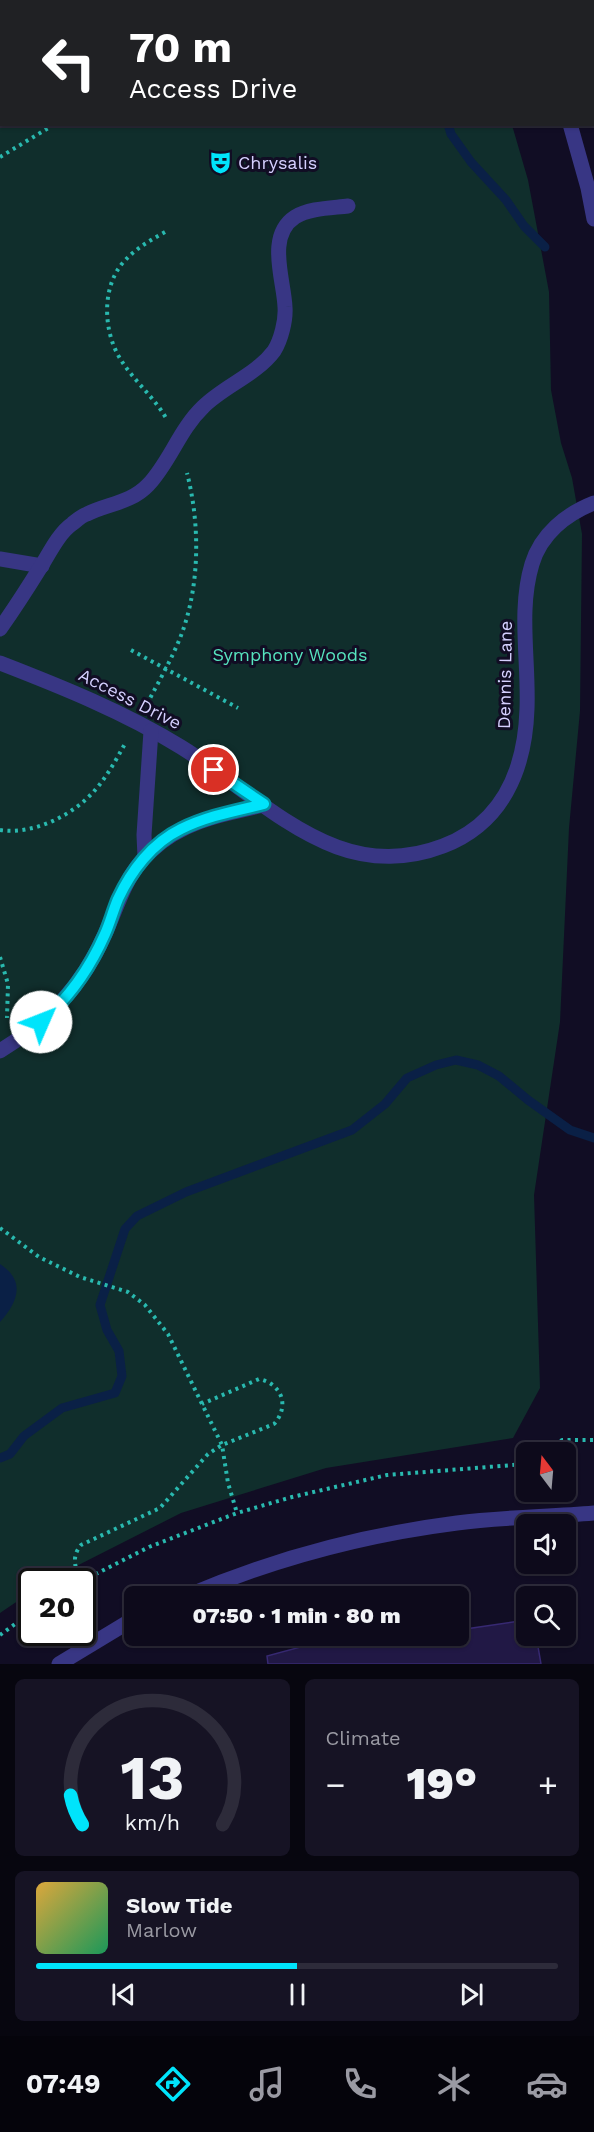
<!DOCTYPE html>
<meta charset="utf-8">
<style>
:root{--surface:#0d0a1b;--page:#161324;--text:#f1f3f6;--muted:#9a9aa3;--line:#2d2b3a;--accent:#00e4fb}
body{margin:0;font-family:"Work Sans",sans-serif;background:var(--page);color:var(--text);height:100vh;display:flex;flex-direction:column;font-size:22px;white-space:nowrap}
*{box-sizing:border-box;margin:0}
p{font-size:20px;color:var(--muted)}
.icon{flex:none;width:33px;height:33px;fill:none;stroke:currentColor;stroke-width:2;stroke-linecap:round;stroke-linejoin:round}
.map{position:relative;height:1664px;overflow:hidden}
.side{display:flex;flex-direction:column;gap:15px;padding:15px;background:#07060f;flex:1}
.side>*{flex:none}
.banner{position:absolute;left:0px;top:0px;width:594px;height:126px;box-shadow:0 2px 4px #0004,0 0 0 2px var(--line);background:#202124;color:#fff;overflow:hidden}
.needle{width:39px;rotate:344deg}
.controls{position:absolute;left:516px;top:1442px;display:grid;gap:12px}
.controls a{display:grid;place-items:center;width:60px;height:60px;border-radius:9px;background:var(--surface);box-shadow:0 2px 4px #0004,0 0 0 2px var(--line);font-size:30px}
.speed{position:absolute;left:18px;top:1568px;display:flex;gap:12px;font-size:30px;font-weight:700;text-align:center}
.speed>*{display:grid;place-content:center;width:78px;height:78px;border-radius:50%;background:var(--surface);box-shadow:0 2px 4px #0004,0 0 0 2px var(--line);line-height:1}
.speed .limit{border:3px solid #111;border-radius:9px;background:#fff;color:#111}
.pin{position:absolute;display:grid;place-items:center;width:51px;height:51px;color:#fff;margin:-26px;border:3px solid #fff;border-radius:50%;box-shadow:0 2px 6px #0007}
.me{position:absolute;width:66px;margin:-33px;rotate:46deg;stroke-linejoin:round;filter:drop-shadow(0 0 4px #0008)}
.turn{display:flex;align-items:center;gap:21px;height:126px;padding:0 30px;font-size:27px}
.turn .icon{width:78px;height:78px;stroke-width:2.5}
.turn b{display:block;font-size:42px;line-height:51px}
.big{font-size:45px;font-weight:800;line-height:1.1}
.side .widget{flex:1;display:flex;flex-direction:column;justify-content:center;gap:9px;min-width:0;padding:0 21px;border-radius:9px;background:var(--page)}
.side .dial{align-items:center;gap:0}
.dial svg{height:156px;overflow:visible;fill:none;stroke:var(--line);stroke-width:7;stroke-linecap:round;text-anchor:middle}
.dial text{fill:var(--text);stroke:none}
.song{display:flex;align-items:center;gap:18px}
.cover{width:72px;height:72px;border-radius:9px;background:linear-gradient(135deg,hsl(40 70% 55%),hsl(150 70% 35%))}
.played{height:6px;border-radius:3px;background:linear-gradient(90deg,var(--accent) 50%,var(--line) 50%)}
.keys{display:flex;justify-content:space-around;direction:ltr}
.heat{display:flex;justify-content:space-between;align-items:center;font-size:33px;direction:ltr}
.side .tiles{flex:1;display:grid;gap:15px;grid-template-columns:1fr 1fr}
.widget:last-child{grid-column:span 2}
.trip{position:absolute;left:124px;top:1586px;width:345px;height:60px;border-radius:9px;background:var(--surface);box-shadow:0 2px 4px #0004,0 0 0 2px var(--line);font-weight:800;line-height:60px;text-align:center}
.tabs{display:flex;height:96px;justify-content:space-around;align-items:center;background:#05040b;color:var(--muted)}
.tabs .icon{width:42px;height:42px}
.tabs .active{color:var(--accent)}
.tabs b{font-size:27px;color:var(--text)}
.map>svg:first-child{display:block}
</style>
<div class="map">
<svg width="594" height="1664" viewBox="0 0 594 1664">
<rect width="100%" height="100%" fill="#110d24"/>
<path fill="#102e2c" d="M0 0H462L463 1 2 2V124L512 125 528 180 549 292 551 390 561 443 572 478 582 534 580 711 569 828 560 1022 534 1195 540 1388 513 1438 326 1468 181 1513 47 1581H32L31 1592 0 1613Z"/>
<path fill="#0a2046" d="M0 1264C26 1281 18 1302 0 1322Z"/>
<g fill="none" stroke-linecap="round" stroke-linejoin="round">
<g stroke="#0a2046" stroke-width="9">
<path d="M376 0 380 2"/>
<path d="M448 124 451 134 471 162 506 200 524 226 545 247"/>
<path d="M0 1458 10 1454 24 1436 62 1408 115 1393 122 1376 119 1351 107 1330 100 1305 125 1229 137 1216 186 1192 352 1130 385 1104 407 1078 436 1065 456 1060 478 1065 499 1076 528 1100 570 1130 594 1138"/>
</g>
</g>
<path fill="#211845" stroke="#372972" stroke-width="1.5" d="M526 1620V1635H536L541 1664H268L267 1656 345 1635H374L376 1642 425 1635H459V1630Z"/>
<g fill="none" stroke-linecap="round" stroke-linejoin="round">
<g stroke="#29b9af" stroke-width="4" stroke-dasharray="3 4.5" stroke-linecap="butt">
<path d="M0 157 55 124"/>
<path d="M165 232C149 241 133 250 121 265 101 291 104 334 121 360 134 381 154 397 166 418"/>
<path d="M131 650 238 708"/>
<path d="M147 704C159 681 173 657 182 633 200 583 200 524 187 473"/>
<path d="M0 830C34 835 74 815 96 789 108 775 117 758 126 742"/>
<path d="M0 957 8 984 7 1018"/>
<path d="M0 1228 39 1257 80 1277 128 1292 145 1305 168 1334 222 1445 228 1483 237 1513"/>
<path d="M550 1452 562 1440H594"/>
<path d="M81 1581C75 1568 71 1557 81 1545L160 1508 208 1454 222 1445 274 1424C290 1406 282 1384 259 1379L202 1404"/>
<path d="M82 1581 149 1547 237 1513 292 1497 387 1475 526 1464"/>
<path d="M0 1635 32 1612"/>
</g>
<g stroke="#383684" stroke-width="15">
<path d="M0 559 42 566"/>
<path d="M0 629C14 609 27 589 40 568 49 554 58 534 72 524 76 521 81 516 87 514 107 504 131 503 148 485 170 462 179 430 203 407 224 386 256 375 274 351 281 340 286 320 285 307 284 280 266 236 295 217 309 208 332 208 348 206"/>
<path d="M0 663C62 687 124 712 181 747 233 779 279 825 337 847 372 860 409 859 443 846 503 823 525 769 527 709 529 661 518 610 532 564 541 534 566 514 594 503"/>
<path d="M145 857 144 835 151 731"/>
<path d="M0 1051C48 1021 82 987 105 934 119 903 125 875 151 851 182 821 223 814 264 805"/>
</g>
<g stroke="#383684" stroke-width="15">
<path d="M528 0V2"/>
<path d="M581 0 582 2"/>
<path d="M592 29 594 33"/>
<path d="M570 124 588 188 594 219"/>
<path d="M187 1596C273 1559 363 1535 457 1523 502 1517 548 1517 594 1513"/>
<path d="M59 1664 135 1618"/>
</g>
</g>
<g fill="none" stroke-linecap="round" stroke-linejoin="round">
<defs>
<path id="route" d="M41 1022C69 998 90 968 105 934 110 923 113 911 118 899 131 871 152 843 181 829 207 816 235 811 264 804L214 770"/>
</defs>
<use href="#route" stroke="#0094a3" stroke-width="15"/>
<use href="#route" stroke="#00e4fb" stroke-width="10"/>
</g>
<defs>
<symbol id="theatre-bare" viewBox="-9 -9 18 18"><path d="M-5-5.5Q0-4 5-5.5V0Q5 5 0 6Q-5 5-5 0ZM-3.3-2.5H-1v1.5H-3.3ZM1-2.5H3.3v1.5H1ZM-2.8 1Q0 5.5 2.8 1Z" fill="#00e4fb" stroke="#110d24" stroke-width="2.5" paint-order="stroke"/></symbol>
</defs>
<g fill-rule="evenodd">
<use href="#theatre-bare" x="204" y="146" width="33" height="33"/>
</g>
<g text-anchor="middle" stroke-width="6" stroke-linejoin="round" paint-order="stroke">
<g font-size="18" fill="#d5d0ff" stroke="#110d24" text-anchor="start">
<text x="238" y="169">Chrysalis</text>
</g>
<g font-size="18" fill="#57e4bf" stroke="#110d24">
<text x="290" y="661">Symphony Woods</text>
</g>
<g font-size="18" fill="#d5d0ff" stroke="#110d24">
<text transform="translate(505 675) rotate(-89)" y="6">Dennis Lane</text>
<text transform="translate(130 699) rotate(27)" y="6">Access Drive</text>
</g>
</g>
</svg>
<div class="controls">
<a><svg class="needle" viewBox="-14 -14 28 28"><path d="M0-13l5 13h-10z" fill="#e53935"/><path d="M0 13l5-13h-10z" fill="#9a9aa3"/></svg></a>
<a><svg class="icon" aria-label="sound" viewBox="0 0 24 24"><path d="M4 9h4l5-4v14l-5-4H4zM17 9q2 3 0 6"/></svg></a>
<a><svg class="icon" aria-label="search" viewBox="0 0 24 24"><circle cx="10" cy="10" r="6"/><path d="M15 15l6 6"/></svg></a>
</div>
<div class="speed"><div class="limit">20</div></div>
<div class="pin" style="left:214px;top:770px;background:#d93025"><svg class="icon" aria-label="arrive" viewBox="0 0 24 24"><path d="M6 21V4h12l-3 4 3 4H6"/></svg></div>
<svg class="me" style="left:41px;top:1022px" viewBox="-20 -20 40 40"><circle r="19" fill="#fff"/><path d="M0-13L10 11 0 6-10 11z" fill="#00e4fb"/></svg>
<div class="trip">07:50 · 1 min · 80 m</div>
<div class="banner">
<div class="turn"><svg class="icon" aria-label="left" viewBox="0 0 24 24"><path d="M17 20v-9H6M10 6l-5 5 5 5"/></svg><div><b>70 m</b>Access Drive</div></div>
</div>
</div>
<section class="side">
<div class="tiles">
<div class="widget dial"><svg viewBox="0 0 100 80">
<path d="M14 69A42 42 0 1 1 86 69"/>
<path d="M14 69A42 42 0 0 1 8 54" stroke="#00e4fb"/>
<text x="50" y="56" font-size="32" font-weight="700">13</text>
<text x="50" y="72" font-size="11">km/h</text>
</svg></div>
<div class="widget"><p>Climate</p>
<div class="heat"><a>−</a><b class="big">19°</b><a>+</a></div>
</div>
<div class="widget">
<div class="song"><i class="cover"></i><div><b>Slow Tide</b><p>Marlow</p></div></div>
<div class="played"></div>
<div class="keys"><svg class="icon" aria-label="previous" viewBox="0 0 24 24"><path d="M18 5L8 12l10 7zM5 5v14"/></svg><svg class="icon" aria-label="pause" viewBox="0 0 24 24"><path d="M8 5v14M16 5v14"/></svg><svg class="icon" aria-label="next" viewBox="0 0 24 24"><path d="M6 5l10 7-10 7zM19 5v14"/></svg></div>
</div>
</div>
</section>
<nav class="tabs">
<b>07:49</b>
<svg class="icon active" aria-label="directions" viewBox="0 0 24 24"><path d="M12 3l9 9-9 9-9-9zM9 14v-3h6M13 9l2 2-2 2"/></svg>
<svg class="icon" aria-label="music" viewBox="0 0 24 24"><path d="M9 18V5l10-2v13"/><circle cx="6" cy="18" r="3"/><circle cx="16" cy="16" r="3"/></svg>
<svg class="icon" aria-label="phone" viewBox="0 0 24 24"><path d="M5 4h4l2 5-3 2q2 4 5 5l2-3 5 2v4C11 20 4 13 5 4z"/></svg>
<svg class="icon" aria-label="climate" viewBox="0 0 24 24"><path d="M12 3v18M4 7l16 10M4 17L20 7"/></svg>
<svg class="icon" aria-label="car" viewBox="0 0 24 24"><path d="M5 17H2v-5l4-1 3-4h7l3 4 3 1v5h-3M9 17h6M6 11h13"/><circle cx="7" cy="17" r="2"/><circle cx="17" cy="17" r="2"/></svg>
</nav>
